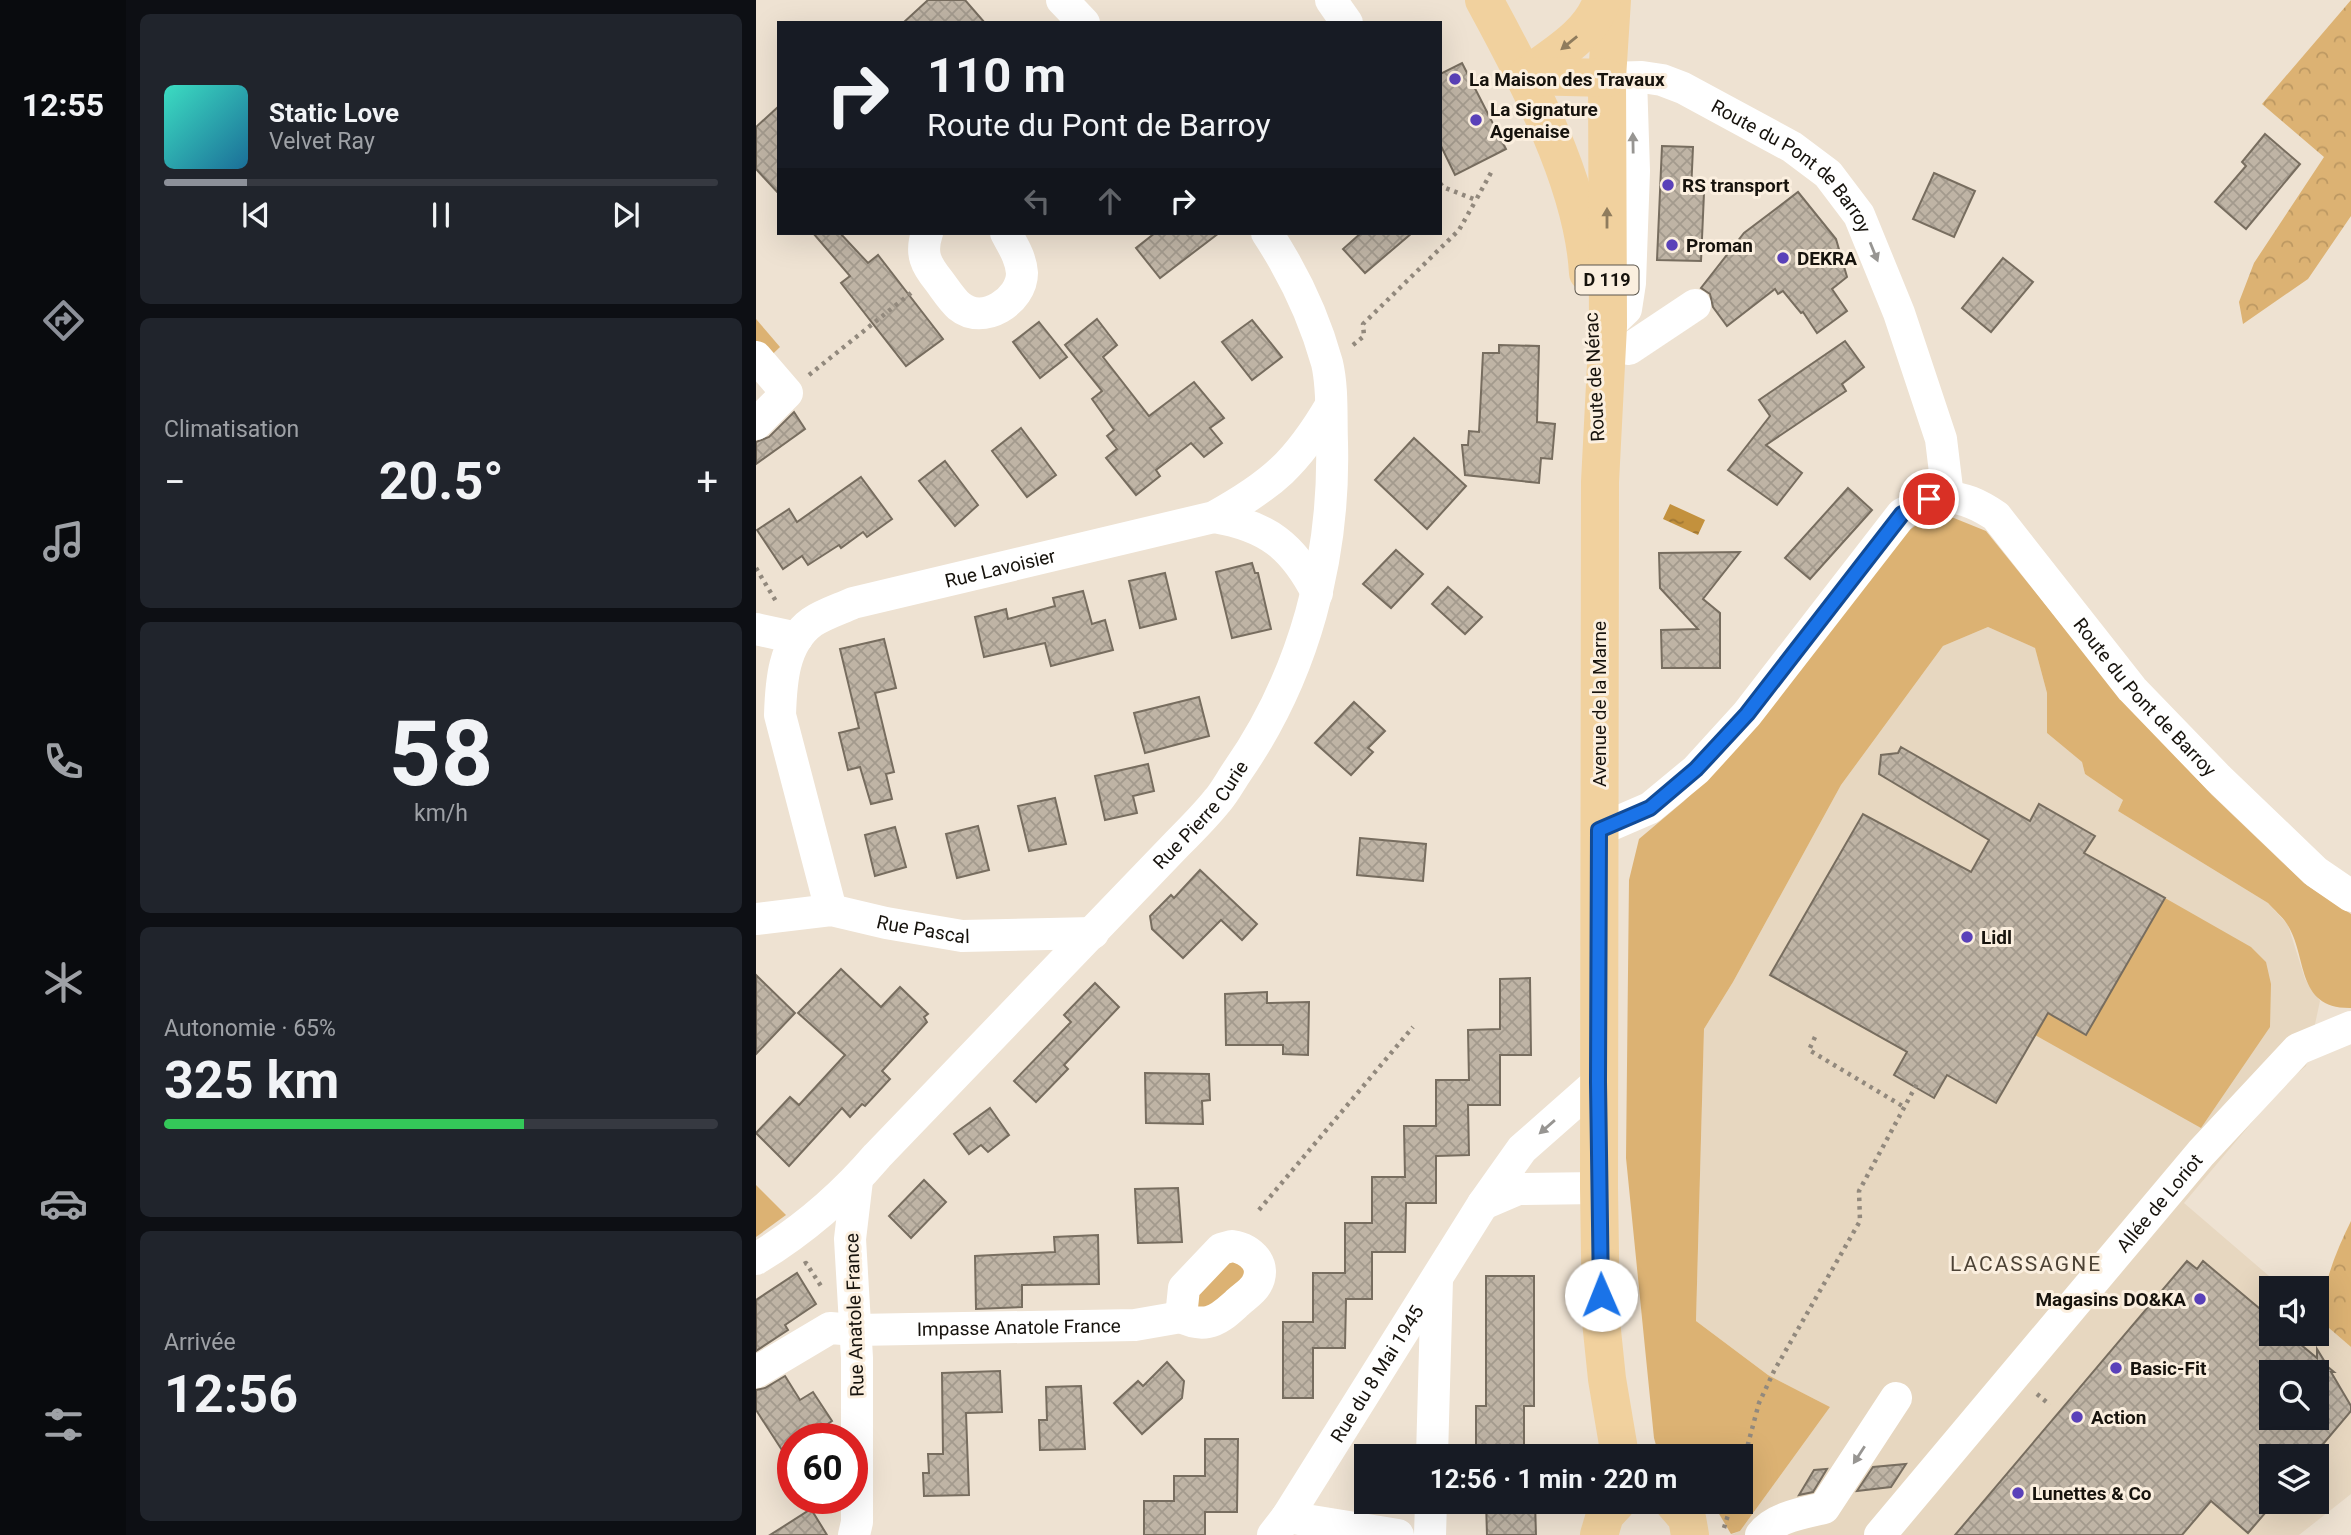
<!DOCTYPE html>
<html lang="fr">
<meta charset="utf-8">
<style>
:root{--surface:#171b24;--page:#20242c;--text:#f1f3f6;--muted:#9ea1a6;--line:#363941;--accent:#8c9099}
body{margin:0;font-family:Roboto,sans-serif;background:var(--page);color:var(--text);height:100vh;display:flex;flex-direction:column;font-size:26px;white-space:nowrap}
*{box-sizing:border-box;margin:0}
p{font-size:23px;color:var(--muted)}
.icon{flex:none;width:38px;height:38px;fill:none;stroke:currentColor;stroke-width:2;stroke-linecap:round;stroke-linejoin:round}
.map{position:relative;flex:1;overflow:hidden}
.details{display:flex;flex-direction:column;gap:14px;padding:14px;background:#0d0f14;width:630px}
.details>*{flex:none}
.top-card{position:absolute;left:21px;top:21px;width:665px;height:214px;border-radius:0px;box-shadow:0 7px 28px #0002;background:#171b24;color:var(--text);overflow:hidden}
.fabs{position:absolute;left:1503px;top:1276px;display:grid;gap:14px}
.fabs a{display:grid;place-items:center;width:70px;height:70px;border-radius:0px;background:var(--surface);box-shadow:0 7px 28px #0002;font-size:35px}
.speed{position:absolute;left:21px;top:1423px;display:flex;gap:14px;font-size:35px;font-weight:700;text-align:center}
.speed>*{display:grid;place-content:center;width:91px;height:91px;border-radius:50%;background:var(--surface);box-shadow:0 7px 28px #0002;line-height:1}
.speed .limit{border:10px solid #d22;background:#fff;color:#111}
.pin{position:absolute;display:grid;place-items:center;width:60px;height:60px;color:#fff;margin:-30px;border:4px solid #fff;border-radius:50%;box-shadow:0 2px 7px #0007}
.me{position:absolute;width:77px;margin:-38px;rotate:359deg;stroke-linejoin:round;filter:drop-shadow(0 0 5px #0008)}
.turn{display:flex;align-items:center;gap:24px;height:147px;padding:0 35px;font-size:32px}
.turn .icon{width:91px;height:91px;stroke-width:2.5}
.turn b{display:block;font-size:49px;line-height:60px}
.lanes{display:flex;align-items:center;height:66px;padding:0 35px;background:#0003;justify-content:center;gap:35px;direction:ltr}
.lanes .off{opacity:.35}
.big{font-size:52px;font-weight:700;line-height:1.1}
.details .widget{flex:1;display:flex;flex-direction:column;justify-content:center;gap:10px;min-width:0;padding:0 24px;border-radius:10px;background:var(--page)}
.details .dial{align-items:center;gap:0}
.dial b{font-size:91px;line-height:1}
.song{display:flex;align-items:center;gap:21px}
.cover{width:84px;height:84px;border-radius:10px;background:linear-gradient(135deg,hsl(170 70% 55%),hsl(200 70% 35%))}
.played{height:7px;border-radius:4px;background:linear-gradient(90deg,var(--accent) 15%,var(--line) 15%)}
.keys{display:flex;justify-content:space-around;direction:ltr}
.heat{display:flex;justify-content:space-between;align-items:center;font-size:38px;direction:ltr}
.charge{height:10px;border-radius:5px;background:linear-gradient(90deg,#34c759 65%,var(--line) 0)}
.trip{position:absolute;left:598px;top:1444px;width:399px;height:70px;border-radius:0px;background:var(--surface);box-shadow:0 7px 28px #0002;font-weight:700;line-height:70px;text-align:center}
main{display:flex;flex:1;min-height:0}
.tab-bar{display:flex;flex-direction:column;width:126px;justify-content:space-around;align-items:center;background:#090b0e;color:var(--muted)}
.tab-bar .icon{width:49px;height:49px}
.tab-bar .selected{color:var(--accent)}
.tab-bar b{font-size:32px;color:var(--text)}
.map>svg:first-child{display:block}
</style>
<main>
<nav class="tab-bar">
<b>12:55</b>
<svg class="icon selected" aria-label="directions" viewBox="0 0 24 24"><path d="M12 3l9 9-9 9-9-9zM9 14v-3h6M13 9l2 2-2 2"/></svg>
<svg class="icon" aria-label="music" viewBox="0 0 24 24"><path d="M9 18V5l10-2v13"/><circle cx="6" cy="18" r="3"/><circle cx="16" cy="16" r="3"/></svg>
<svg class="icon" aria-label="phone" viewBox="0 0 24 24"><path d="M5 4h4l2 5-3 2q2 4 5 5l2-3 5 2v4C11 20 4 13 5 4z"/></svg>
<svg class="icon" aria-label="climate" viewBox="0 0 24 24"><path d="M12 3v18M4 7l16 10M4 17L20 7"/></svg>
<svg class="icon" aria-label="car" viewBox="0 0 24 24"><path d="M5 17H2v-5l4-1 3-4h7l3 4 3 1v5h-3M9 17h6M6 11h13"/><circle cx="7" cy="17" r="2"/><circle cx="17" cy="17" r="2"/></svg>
<svg class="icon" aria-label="filters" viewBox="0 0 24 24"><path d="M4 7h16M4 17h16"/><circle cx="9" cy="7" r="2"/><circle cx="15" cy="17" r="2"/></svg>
</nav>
<section class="details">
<div class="widget">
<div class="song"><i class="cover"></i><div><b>Static Love</b><p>Velvet Ray</p></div></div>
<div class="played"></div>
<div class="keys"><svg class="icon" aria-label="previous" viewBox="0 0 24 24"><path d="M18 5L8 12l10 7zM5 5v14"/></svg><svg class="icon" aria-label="pause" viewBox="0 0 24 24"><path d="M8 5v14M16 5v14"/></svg><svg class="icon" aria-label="next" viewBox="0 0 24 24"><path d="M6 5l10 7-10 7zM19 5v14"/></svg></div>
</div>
<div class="widget"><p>Climatisation</p>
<div class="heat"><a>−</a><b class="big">20.5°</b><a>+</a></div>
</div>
<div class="widget dial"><b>58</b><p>km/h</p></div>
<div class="widget"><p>Autonomie · 65%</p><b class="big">325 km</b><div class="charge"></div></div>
<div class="widget"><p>Arrivée</p><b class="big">12:56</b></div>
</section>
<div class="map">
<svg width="1595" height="1535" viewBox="0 0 1595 1535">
<defs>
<pattern id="forest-crowns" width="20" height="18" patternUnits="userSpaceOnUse" patternTransform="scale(1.75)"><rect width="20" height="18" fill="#dcb273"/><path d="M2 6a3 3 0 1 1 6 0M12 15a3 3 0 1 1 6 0" fill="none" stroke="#bc9862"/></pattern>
<pattern id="water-ripples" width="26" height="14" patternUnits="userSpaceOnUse" patternTransform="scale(1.75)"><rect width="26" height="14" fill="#c3913d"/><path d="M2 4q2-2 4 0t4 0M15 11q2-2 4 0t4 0" fill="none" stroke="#9d7532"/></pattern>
<pattern id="building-cross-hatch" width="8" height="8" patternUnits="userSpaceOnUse" patternTransform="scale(1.75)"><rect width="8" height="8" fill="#bfb4a5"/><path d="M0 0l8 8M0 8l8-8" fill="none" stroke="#a39a8d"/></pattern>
</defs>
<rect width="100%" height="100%" fill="#eee2d2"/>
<path fill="#e7d7c0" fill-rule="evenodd" d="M1232 627 1279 648 1291 693V733L1326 762 1329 774 1367 800 1362 811 1512 903 1532 925 1549 979 1564 1001 1550 1066 1529 1083 1428 1203 1527 1288H1516V1334H1561V1318L1595 1347V1494L1543 1535H975L984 1531 1074 1407 1012 1375 940 1321 948 1029 977 982 1085 785 1187 646ZM1516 1372H1561V1418H1516ZM1516 1456H1561V1502H1516Z"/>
<g fill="#dcb273">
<path d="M0 319 24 347 0 370Z"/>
<path d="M1188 514 1230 531 1365 698 1456 795 1548 883 1595 914V1008C1539 1009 1552 956 1531 924 1526 916 1518 910 1512 903L1362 811 1367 800 1329 774 1326 762 1291 733V693L1279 648 1232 627 1187 646 1085 785 977 982 948 1029 940 1321 1012 1375 1074 1407 984 1531 975 1534 956 1502H985V1456H903L898 1438 870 1158 873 880 883 839 928 801 999 728 1129 547 1169 519Z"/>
<path d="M1409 898 1495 947 1510 962 1515 984 1514 1027 1445 1128 1279 1035 1292 1013 1330 1035Z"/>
<path d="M0 1185 30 1215 0 1237Z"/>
<path d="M477 1260 489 1269 488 1279 456 1312 442 1311 440 1296 470 1263Z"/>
</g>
<g fill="url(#forest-crowns)">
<path d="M1595 0V216L1552 279 1487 324 1483 302 1498 263 1568 157 1506 104Z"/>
<path d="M1595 1221V1347L1566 1322C1566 1284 1579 1254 1595 1221Z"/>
</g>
<path fill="url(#water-ripples)" d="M914 504 949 520 942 535 907 519Z"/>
<g fill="url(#building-cross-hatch)" stroke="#776d5f" stroke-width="2" fill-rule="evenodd">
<path d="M172 0H209L229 23H147Z"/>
<path d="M706 63 750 149 699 175 684 144V74Z"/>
<path d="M23 106V194L0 169V127Z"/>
<path d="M1509 134 1544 164 1490 229 1459 202 1490 166 1486 162Z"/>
<path d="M906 146 937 147 935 192 948 193 945 261 901 260Z"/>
<path d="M1178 173 1219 191 1198 237 1157 219Z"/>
<path d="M1042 192 1080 239 1091 277 1076 289 1091 311 1061 333 1047 312 1045 313 1027 291 1022 294 1019 289 971 326 957 307 954 294 945 288 988 233Z"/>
<path d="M57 233H84L112 263 122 255 187 339 150 366 85 283 94 276Z"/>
<path d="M399 233H463L404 278 380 248Z"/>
<path d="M605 233H656L609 273 587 249Z"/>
<path d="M1247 258 1277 282 1235 332 1206 308Z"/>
<path d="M341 319 361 345 347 357 393 416 438 382 468 418 454 428 466 443 448 457 435 443 400 470 404 476 380 495 350 458 361 449 351 436 358 430 336 399 346 391 309 345Z"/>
<path d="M496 320 526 357 496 380 466 342Z"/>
<path d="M283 322 311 357 284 378 257 342Z"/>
<path d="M1089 341 1108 367 1086 384 1090 391 1010 445 1046 473 1021 505 972 470 1014 416 1003 400Z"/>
<path d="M743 345 783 346 781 422 799 424 796 459 785 458 783 483 709 475 706 445H712L713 431 723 432 727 353H743Z"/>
<path d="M38 412 49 429 0 464V442L13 437Z"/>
<path d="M265 428 300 475 271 497 236 451Z"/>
<path d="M658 438 710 486 671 529 619 480Z"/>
<path d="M189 461 222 505 199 526 163 481Z"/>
<path d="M105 477 136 519 111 537 107 532 85 548 83 545 52 565 46 556 27 569 1 530 33 509 41 522Z"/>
<path d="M1092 488 1116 510 1054 579 1029 558Z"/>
<path d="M640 550 667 574 635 608 607 584Z"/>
<path d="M984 552 947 599 964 613V668H906L905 630 942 629 904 588 903 553Z"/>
<path d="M496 563 499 573H502L515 629 476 638 460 572Z"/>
<path d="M409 573 420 619 384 628 373 581Z"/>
<path d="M692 587 726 617 709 634 676 604Z"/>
<path d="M327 591 336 624 349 620 357 650 295 666 289 643 228 657 219 617 250 609 252 619 299 606 297 598Z"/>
<path d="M128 639 140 688 119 693 138 772 130 774 136 799 115 804 104 767 92 770 83 733 103 728 84 649Z"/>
<path d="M443 697 453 736 389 753 378 713Z"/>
<path d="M598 702 629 731 612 748 617 752 595 775 559 743Z"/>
<path d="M1145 747 1274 821 1283 804 1339 836 1328 853 1409 898 1330 1035 1292 1013 1240 1103 1191 1075 1178 1098 1138 1075 1151 1052 1014 975 1107 814 1215 872 1233 840 1123 774 1125 755 1142 753Z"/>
<path d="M392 764 398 791 377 796 381 813 349 820 339 776Z"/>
<path d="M299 798 310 844 273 851 262 806Z"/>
<path d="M222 826 233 870 201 878 190 834Z"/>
<path d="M139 827 150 867 119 876 109 835Z"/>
<path d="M604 838 670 844 667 881 601 875Z"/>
<path d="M444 870 501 924 486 940 465 920 427 958 396 929 394 916 415 895 418 898Z"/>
<path d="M85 969 125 1007 144 987 172 1014 168 1017 171 1022 126 1071 134 1079 109 1106 106 1104 94 1117 86 1108 33 1166 0 1133 34 1097 43 1105 89 1055 42 1013Z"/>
<path d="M0 975 39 1013 0 1054Z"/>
<path d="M774 978 775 1055H744V1105H712L713 1155 680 1156V1203H650L649 1252H616V1299H590L589 1348H557V1398H527V1322H557V1273H589V1223H616V1177H649L648 1126H680V1080H713L712 1030 744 1029V979Z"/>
<path d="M339 983 363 1007 308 1065 312 1069 280 1102 258 1081 315 1022 308 1015Z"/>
<path d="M511 992V1003L553 1002 552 1055 527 1054V1045H470L469 994Z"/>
<path d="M389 1073 453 1074 454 1100 446 1101 447 1124 390 1123Z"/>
<path d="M234 1108 253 1135 232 1152 225 1145 213 1154 198 1134Z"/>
<path d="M168 1180 190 1202 155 1238 133 1216Z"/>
<path d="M422 1188 426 1242 382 1243 379 1189Z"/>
<path d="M342 1235 343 1284 266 1285V1307L220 1309 219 1256 299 1252 298 1237Z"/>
<path d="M1431 1261 1441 1269 1447 1261 1516 1319V1334H1532L1561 1358V1349L1572 1367 1578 1372H1575L1595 1406V1411L1557 1456H1516V1505L1492 1533 1455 1501 1426 1535H1199ZM1516 1372H1561V1418H1516Z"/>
<path d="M41 1273 60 1304 29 1325 32 1330 0 1351V1300Z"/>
<path d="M730 1276H778V1406H768V1456H730V1450H720V1406H730Z"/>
<path d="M411 1362 428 1381 426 1398 386 1434 358 1403 382 1381 387 1386Z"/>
<path d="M244 1371 246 1412 210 1413 213 1495 168 1496 167 1473H173L172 1454H187L186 1373Z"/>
<path d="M29 1376 44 1400 57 1392 76 1421 63 1430 68 1438H37V1467L0 1410V1390L9 1388Z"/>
<path d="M325 1386 329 1449 284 1450 283 1420H291L290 1387Z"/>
<path d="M449 1439H482L481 1512H449V1535H388V1501H418V1476H449Z"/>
<path d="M1150 1464 1135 1487 1101 1491 1117 1467Z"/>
<path d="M1071 1469 1057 1492 1043 1495 1058 1470Z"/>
<path d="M730 1502H779L780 1535H731Z"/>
<path d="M55 1509 71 1535H14Z"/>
</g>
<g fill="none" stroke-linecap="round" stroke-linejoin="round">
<g stroke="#92897d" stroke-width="4.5" stroke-dasharray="3.5 5" stroke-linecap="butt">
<path d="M684 183 687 187 720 200 737 169"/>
<path d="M597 345 608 336 607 324 703 230 720 200"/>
<path d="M53 375 155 293"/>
<path d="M0 568 21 603"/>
<path d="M1059 1037 1053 1050 1148 1107"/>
<path d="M503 1210 657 1027"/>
<path d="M48 1264 50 1263 67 1289"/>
<path d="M1281 1394 1294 1405"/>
<path d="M985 1470 1003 1403 1018 1371 1104 1221 1103 1191 1163 1080"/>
<path d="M968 1528 976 1502"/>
</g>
<g stroke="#fff" stroke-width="32">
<path d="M306 0 328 23"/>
<path d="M575 0 591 23"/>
<path id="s1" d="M851 78 886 77 906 80 927 88 1036 147 1072 174 1103 215 1143 313 1185 439 1192 497"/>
<path d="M171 233C164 254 170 265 183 281 189 289 196 300 203 306 227 326 266 301 266 273 265 258 257 246 250 233"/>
<path d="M852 326 870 309 874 283 878 171 875 78"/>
<path d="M850 345 873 349 939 305"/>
<path d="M0 357 31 393 0 424"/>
<path d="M458 517C511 526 537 546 561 593"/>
<path d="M0 629 41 638"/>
<path id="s2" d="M843 830 894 808 940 770 991 714 1146 514C1185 493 1202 491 1240 516L1376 689 1462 778 1560 872 1595 896"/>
<path id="s3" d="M75 910 24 715C25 683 27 643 56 622 68 614 84 609 97 603L458 517C516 485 541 463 575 405"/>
<path id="s4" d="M0 919 75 910 130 923 206 936 337 933"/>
<path d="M727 1204 762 1189 843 1188"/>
<path d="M476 1246C495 1249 512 1265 500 1285 496 1292 486 1298 480 1304 471 1312 463 1320 452 1322 442 1324 433 1321 425 1317L428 1288 465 1249Z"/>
<path id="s5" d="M0 1259C46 1231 86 1197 121 1156L421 844C435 830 449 816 461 801 469 792 475 780 482 770 548 675 579 558 576 443 575 417 577 388 571 363 558 316 538 274 511 233"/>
<path id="s6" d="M0 1372 74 1328 100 1330 379 1325 425 1317"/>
<path d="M676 1456 681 1279"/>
<path d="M531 1517 642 1535"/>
<path d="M98 1535 101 1522V1358L94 1239 101 1180"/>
<path id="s7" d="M517 1535 531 1517 727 1204 766 1149 842 1082"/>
<path d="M674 1535 675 1502"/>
<path d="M1005 1535C1019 1517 1048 1513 1068 1508L1140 1398"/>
<path id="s8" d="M1124 1535 1445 1153 1542 1049 1595 1027"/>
</g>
<g stroke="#f1d19e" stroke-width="38">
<path d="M728 0C771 79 827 183 832 273"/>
<path d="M856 0 851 78 852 326 844 482 843 1188 845 1321 851 1379 864 1456"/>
<path d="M770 76C798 55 835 35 846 0"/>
<path d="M770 76 851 78"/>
<path d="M917 1502 931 1518 934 1535"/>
<path d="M843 1535 849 1515 861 1502"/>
</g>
</g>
<defs><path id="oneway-solid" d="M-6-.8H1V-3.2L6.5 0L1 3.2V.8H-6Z" transform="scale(1.75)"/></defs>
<g fill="#8f7c5d">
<use href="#oneway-solid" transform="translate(813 43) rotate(141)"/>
<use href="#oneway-solid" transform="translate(851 218) rotate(-90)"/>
</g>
<g fill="#979592">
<use href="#oneway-solid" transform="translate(877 143) rotate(-91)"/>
<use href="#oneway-solid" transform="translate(1118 252) rotate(68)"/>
<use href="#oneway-solid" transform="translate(791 1127) rotate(139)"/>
<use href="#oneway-solid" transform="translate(1103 1455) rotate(123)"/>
</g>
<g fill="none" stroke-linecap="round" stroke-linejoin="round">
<defs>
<path id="route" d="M845 1295 842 1082 843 830 894 808 940 769 991 714 1146 514 1173 499"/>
</defs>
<use href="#route" stroke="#114b97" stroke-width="18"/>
<use href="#route" stroke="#1a73e8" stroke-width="12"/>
</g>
<g fill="#5a41b9" stroke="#fbefdf" stroke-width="2.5">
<circle cx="699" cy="79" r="7"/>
<circle cx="720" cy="120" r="7"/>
<circle cx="912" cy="185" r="7"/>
<circle cx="916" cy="245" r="7"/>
<circle cx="1027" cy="258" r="7"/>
<circle cx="1211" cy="937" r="7"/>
<circle cx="1444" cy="1299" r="7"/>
<circle cx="1360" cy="1368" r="7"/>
<circle cx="1321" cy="1417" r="7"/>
<circle cx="1262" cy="1493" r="7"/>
</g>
<g text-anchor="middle" stroke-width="6" stroke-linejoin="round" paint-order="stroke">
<rect fill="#fbefdf" stroke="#5b554c" stroke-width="2" x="819.5" y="265.5" width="63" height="29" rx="5"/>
<g font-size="18" font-weight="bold" fill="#17130d">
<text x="851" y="286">D 119</text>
</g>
<g font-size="19" font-weight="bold" fill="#17130d" stroke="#fbefdf" text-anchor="start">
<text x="713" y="86">La Maison des Travaux</text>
<text x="734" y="116">La Signature<tspan x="734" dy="22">Agenaise</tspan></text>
<text x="926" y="192">RS transport</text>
<text x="930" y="252">Proman</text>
<text x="1041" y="265">DEKRA</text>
<text x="1225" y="944">Lidl</text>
<text x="1430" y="1306" text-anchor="end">Magasins DO&amp;KA</text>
<text x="1374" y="1375">Basic-Fit</text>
<text x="1335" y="1424">Action</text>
<text x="1276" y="1500">Lunettes &amp; Co</text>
</g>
<g font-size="19" fill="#17130d" stroke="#fbefdf">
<text dy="7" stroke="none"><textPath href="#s1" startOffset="214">Route du Pont de Barroy</textPath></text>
<text transform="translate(838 377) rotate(-93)" y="7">Route de Nérac</text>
<text dy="7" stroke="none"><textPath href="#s3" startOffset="500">Rue Lavoisier</textPath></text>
<text dy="7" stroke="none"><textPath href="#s2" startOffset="780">Route du Pont de Barroy</textPath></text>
<text transform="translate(843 704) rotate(-90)" y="7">Avenue de la Marne</text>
<text dy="7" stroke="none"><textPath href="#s5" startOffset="630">Rue Pierre Curie</textPath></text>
<text dy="7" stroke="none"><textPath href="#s4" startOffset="170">Rue Pascal</textPath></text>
<text dy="7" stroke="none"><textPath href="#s8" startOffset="434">Allée de Loriot</textPath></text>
<text transform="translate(98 1315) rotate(-92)" y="7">Rue Anatole France</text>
<text dy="7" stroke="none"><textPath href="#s6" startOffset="275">Impasse Anatole France</textPath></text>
<text dy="7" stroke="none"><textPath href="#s7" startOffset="192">Rue du 8 Mai 1945</textPath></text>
</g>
<g font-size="21" letter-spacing="2" fill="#4d4336" stroke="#fbefdf">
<text x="1270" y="1271">LACASSAGNE</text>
</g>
</g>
</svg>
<div class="fabs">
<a><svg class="icon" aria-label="sound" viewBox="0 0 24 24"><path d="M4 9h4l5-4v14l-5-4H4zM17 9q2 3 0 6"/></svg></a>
<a><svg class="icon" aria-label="search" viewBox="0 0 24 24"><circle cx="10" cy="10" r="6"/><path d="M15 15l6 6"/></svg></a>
<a><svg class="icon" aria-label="layers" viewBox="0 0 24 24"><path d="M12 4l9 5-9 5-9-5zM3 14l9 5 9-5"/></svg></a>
</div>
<div class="speed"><div class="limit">60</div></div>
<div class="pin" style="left:1173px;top:499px;background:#d93025"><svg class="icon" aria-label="arrive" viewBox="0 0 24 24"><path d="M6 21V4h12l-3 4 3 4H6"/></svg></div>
<svg class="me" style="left:845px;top:1295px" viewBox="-20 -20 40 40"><circle r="19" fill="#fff"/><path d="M0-13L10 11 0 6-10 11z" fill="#1a73e8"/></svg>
<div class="trip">12:56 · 1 min · 220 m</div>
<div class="top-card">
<div class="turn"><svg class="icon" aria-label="right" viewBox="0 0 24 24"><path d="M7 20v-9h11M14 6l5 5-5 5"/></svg><div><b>110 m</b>Route du Pont de Barroy</div></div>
<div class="lanes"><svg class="icon off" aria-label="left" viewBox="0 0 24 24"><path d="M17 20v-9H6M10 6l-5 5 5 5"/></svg><svg class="icon off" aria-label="ahead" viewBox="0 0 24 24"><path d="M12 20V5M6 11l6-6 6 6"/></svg><svg class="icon" aria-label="right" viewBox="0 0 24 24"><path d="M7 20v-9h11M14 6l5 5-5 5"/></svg></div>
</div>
</div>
</main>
